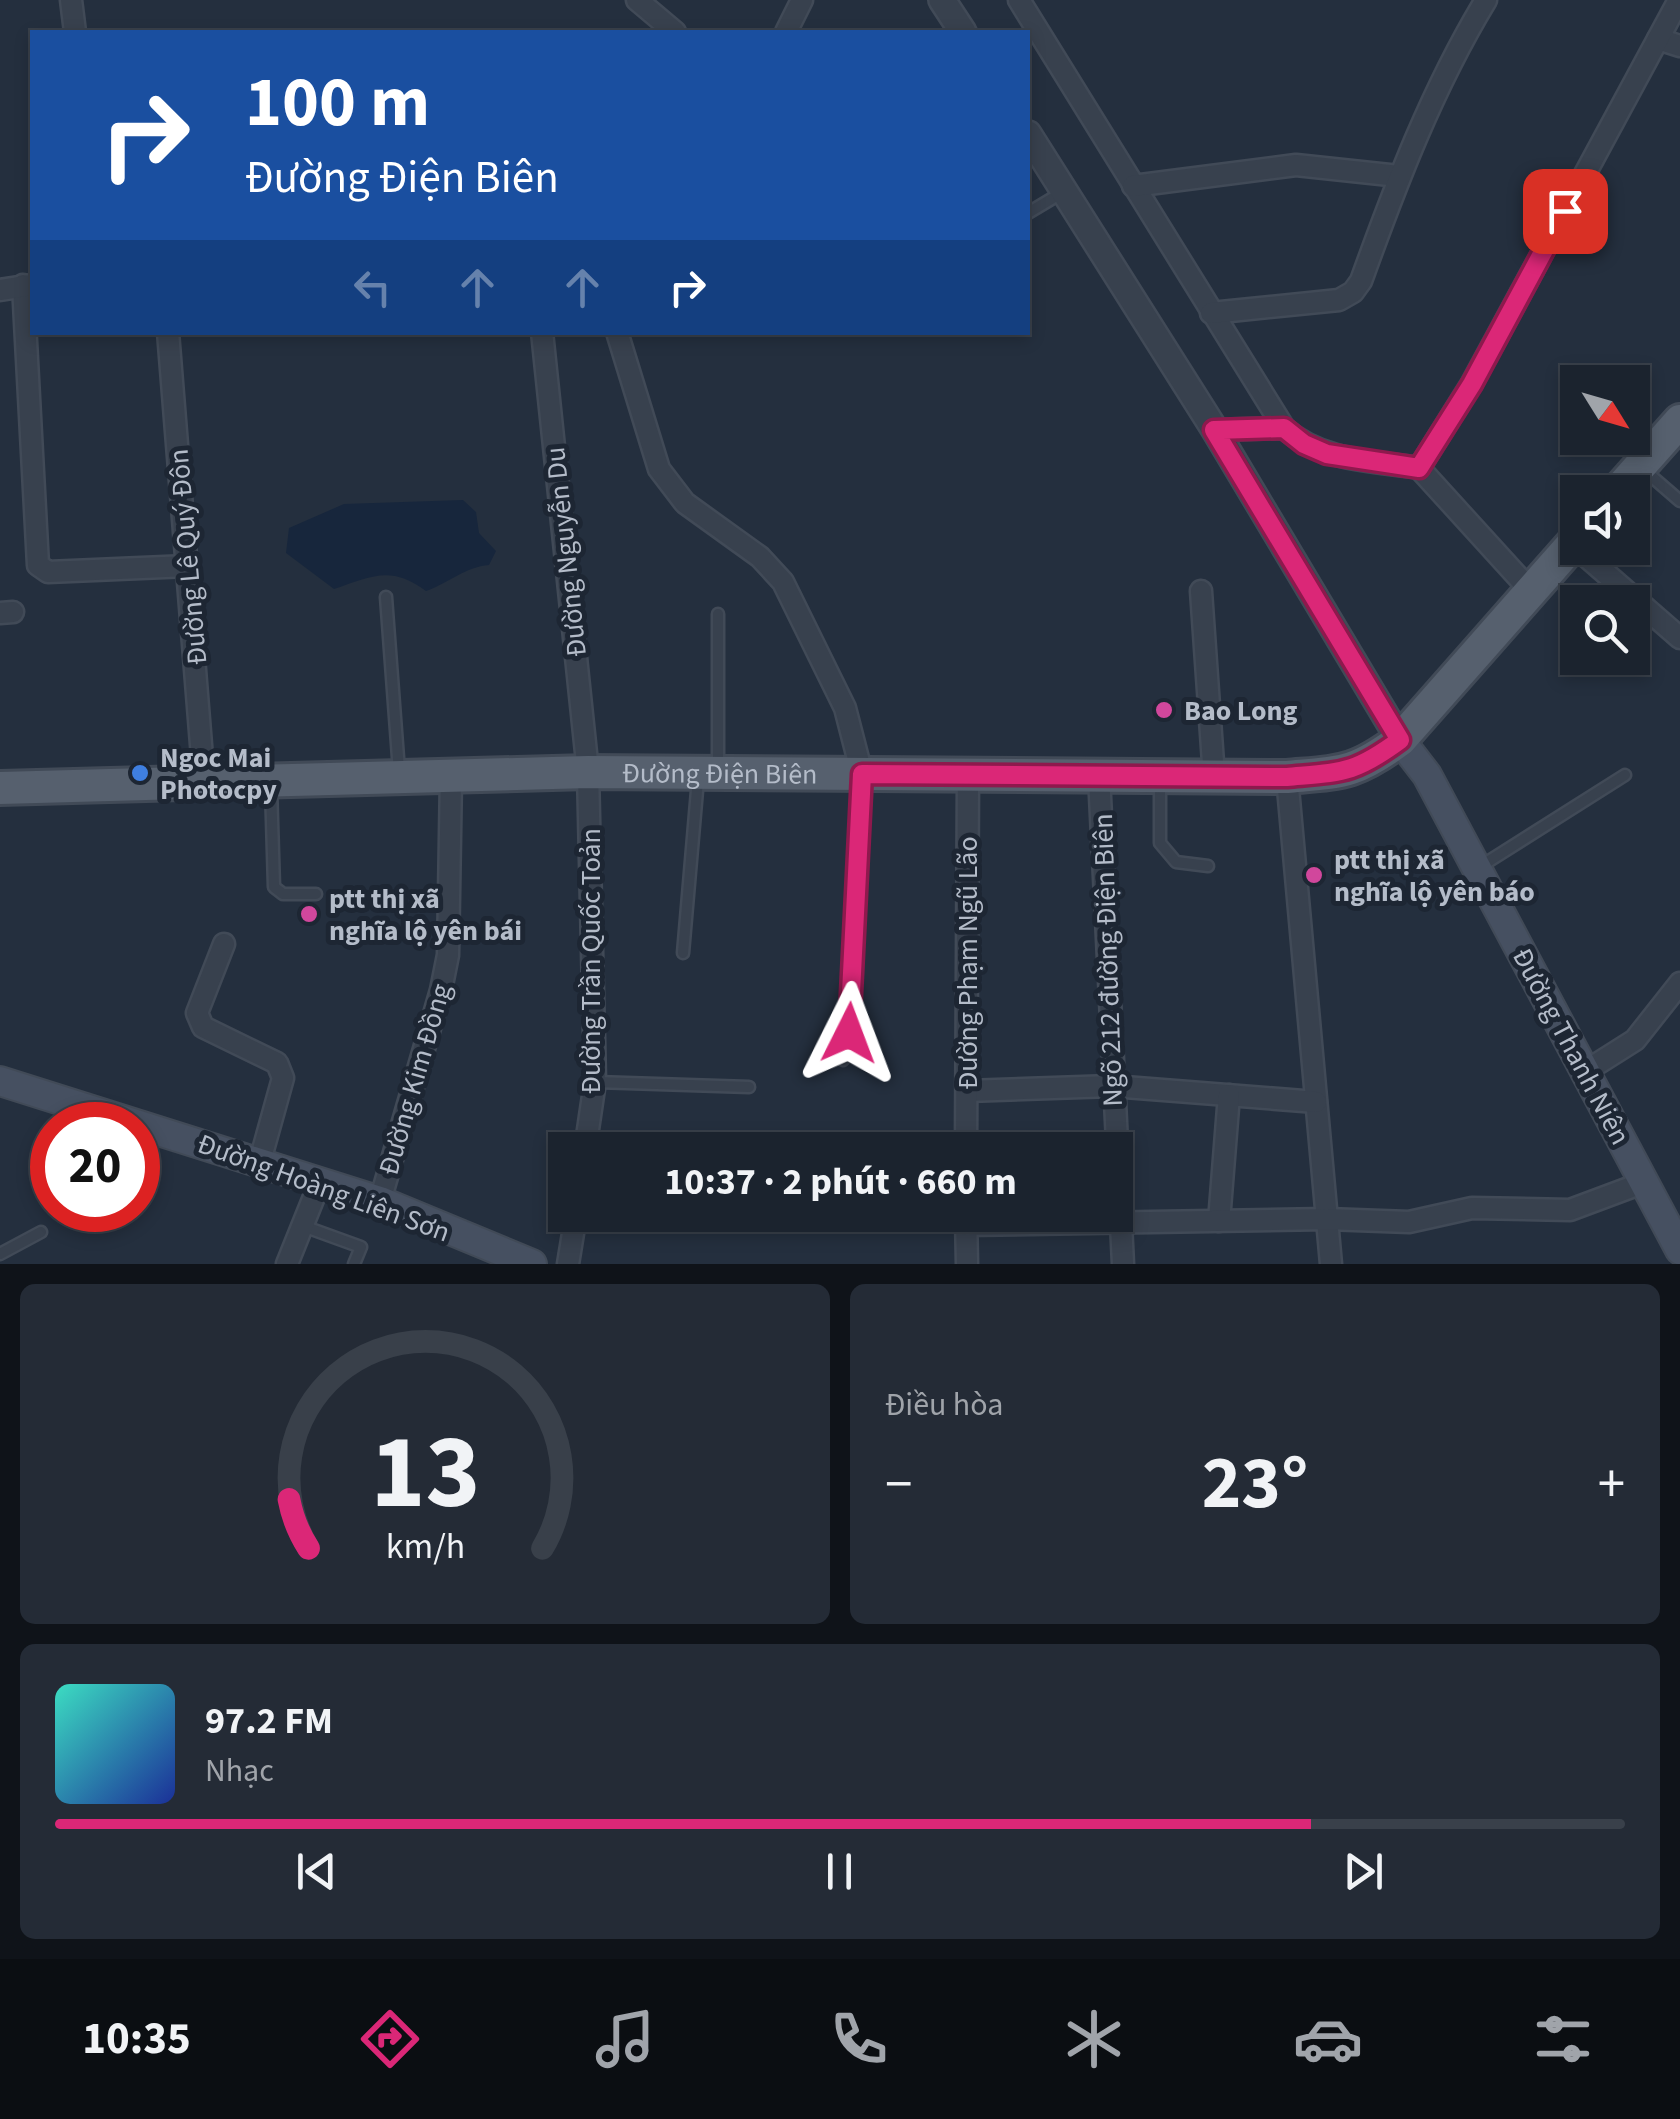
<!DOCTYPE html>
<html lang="vi">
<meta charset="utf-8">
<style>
:root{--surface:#1b232e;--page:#242b36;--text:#f1f3f6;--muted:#a0a4aa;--line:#39404a;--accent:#db2777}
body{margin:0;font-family:"Source Sans 3",sans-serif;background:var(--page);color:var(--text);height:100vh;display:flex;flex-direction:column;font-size:38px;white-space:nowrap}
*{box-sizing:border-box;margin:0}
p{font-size:32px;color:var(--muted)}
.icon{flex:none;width:55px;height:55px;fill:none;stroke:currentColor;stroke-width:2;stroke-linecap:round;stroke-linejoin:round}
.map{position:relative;height:1264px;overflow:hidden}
.side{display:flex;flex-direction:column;gap:20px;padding:20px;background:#0f1319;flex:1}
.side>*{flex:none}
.top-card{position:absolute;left:30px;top:30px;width:1000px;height:305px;border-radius:0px;box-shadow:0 5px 15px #0003,0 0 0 2px var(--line);background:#1a4fa0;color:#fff;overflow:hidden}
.needle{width:65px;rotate:127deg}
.fabs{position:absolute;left:1560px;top:365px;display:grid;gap:20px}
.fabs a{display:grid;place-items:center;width:90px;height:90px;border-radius:0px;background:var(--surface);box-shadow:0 5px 15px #0003,0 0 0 2px var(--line);font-size:50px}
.speed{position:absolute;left:30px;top:1102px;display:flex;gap:20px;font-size:50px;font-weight:700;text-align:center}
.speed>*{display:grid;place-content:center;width:130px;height:130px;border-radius:50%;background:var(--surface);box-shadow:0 5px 15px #0003,0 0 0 2px var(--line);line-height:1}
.speed .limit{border:15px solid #d22;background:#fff;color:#111}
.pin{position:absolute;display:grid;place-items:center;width:85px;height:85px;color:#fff;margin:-42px;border-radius:20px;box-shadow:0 5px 15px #0006}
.me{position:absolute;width:110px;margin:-55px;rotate:3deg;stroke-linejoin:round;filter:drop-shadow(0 0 8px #0008)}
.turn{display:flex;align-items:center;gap:35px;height:210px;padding:0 50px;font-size:45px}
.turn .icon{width:130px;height:130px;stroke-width:2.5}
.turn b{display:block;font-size:70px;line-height:85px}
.lanes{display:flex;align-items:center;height:95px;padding:0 50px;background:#0003;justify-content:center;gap:50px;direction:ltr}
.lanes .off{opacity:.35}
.big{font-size:75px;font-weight:700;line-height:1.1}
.side .card{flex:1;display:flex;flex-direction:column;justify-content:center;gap:15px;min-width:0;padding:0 35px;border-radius:15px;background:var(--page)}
.side .dial{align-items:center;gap:0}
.dial svg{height:260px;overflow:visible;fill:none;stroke:var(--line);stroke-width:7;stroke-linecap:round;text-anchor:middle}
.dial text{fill:var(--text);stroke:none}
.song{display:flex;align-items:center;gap:30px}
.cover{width:120px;height:120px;border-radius:15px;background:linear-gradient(135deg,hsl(170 70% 55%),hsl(230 70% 35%))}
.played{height:10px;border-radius:5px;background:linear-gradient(90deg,var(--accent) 80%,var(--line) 80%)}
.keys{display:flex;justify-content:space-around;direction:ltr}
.heat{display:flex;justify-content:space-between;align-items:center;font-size:55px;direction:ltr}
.side .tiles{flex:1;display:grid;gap:20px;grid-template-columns:1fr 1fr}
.card:last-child{grid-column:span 2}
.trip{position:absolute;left:548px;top:1132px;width:585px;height:100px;border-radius:0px;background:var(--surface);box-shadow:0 5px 15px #0003,0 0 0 2px var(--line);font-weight:700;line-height:100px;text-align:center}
.menu{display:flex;height:160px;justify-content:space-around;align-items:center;background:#0b0e12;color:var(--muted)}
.menu .icon{width:70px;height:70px}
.menu .active{color:var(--accent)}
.menu b{font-size:45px;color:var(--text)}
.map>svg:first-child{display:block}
</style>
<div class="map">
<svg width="1680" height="1264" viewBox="0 0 1680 1264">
<rect width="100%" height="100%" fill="#242f3e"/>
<path fill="#17263c" d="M463 500 476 512 479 533 496 551 489 565C465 567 449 583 426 591 391 565 372 576 334 589L286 553 289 528 344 504Z"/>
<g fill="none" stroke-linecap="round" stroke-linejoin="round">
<defs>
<g id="service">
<path d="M1028 213 1063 192"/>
<path d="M1643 469 1680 501"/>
<path d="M386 597 399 771"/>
<path d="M718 614V767"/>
<path d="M1160 781V843L1176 862 1208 866"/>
<path d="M271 787 274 887 283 894H316"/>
<path d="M1478 868 1625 775"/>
<path d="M683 953 698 779"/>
<path d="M843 1060 849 1033 861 780"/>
<path d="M596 1082 749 1087"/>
<path d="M303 1226 361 1247 354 1264"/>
<path d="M0 1254 41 1232"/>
</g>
<g id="minor">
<path d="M71 0 75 32"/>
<path d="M637 0 675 32"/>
<path d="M1019 0 1284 428C1321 461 1372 461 1419 468"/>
<path d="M786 32 802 0"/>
<path d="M1658 39 1680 46"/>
<path d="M1133 186 1296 165 1399 176"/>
<path d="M23 285 38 565 48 572 188 566"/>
<path d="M0 290 32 285"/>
<path d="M1211 313 1339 300 1353 292 1361 281C1396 184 1432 89 1486 0"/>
<path d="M168 332 204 782"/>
<path d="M542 332 588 772 595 1082 585 1150"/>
<path d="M617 332 659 469 685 503 760 557 783 582 845 708 862 774"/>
<path d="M1215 430 1284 428"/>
<path d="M1572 544 1680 638"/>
<path d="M1530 590 1419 468 1472 383 1679 0"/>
<path d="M1201 591 1214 777"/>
<path d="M0 613 13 612"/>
<path d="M1099 776 1123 1264"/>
<path d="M1287 777 1331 1264"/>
<path d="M224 944 197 1013 203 1027 277 1063 283 1078 260 1161"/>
<path d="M1586 1071 1635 1040 1680 983"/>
<path d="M967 1091 1112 1086 1316 1102"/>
<path d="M966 1150 968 775"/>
<path d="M380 1201 441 990 448 955 451 776"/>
<path d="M966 1216 967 1264"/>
<path d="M1219 1221 1229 1095"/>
<path d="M966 1225 1327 1219 1409 1222 1472 1208 1570 1210 1645 1182"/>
<path d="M287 1264 320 1182"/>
<path d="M568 1264 576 1215"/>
</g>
<g id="tertiary">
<path d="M942 0 963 32"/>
<path d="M1028 134 1215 430 1400 740"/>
</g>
<g id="secondary">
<path d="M1400 740 1427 775 1680 1250"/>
<path d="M0 1081 380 1201 532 1264"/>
</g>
<g id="primary">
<path d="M1617 492 1680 421"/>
<path id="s1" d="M0 788 588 772 1287 777C1342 772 1354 774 1400 740L1578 538"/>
</g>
</defs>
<use href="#service" stroke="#414a57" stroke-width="15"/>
<use href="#minor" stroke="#414a57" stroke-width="25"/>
<use href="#tertiary" stroke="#414a57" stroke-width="30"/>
<use href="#secondary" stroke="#414a57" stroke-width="32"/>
<use href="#primary" stroke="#414a57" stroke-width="38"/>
<use href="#service" stroke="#38414e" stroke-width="10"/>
<use href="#minor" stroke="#38414e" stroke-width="20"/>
<use href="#tertiary" stroke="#38414e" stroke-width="25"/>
<use href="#secondary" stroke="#465061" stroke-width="28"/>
<use href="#primary" stroke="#56606e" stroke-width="32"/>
</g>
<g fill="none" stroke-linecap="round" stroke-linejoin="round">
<defs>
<path id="route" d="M849 1033 862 774 1287 777C1342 772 1354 774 1400 740L1214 430 1284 428 1304 444 1327 454 1419 468 1472 384 1565 211"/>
</defs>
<use href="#route" stroke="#8e194d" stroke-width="25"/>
<use href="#route" stroke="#db2777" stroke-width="18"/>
</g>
<g fill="#d1479c" stroke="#1d2633" stroke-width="4">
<circle cx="1164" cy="710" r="10"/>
<circle cx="1314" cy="875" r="10"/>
<circle cx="309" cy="914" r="10"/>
</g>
<circle fill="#3f7fe0" stroke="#1d2633" stroke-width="4" cx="140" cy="773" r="10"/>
<g text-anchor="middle" stroke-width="10" stroke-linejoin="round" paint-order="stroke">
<g font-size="28" fill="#b4bcc9" stroke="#1d2633">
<text transform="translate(565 552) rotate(-96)" y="10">Đường Nguyễn Du</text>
<text transform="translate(187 557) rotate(-95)" y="10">Đường Lê Quý Đôn</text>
<text dy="10" stroke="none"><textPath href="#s1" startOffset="720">Đường Điện Biên</textPath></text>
<text transform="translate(1107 960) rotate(-92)" y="10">Ngõ 212 đường Điện Biên</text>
<text transform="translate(590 961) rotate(-90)" y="10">Đường Trần Quốc Toản</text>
<text transform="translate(967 963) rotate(-90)" y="10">Đường Phạm Ngũ Lão</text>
<text transform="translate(1572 1046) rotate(62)" y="10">Đường Thanh Niên</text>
<text transform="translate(414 1079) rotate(-74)" y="10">Đường Kim Đồng</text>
<text transform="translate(324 1187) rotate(20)" y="10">Đường Hoàng Liên Sơn</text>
</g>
<g font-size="28" font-weight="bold" fill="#b4bcc9" stroke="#1d2633" text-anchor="start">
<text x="1184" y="720">Bao Long</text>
<text x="160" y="767">Ngoc Mai<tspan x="160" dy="32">Photocpy</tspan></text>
<text x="1334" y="869">ptt thị xã<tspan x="1334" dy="32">nghĩa lộ yên báo</tspan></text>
<text x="329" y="908">ptt thị xã<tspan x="329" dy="32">nghĩa lộ yên bái</tspan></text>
</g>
</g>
</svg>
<div class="fabs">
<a><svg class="needle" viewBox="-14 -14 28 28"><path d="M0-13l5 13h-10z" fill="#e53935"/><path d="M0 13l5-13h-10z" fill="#a0a4aa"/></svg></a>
<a><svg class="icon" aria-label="sound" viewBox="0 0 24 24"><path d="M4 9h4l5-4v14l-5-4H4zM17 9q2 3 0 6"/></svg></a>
<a><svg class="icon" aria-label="search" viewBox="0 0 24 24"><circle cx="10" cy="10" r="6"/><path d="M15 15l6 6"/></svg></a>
</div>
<div class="speed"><div class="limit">20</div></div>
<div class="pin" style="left:1565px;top:211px;background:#d93025"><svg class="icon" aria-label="arrive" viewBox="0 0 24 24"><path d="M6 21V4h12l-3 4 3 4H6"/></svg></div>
<svg class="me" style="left:849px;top:1033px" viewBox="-20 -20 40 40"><path d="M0-17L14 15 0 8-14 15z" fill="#db2777" stroke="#fff" stroke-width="4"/></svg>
<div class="trip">10:37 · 2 phút · 660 m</div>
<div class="top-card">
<div class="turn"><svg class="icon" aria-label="right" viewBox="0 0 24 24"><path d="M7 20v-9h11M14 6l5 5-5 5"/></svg><div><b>100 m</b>Đường Điện Biên</div></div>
<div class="lanes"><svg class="icon off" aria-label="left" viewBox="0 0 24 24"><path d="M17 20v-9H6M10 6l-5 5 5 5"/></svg><svg class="icon off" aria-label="ahead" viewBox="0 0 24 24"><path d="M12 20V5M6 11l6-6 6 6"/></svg><svg class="icon off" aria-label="ahead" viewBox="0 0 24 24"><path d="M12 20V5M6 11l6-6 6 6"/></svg><svg class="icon" aria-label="right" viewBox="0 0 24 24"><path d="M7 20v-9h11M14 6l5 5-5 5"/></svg></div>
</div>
</div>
<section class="side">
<div class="tiles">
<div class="card dial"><svg viewBox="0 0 100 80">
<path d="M14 69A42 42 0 1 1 86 69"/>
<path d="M14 69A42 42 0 0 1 8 54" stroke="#db2777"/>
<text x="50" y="56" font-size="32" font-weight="700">13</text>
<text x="50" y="72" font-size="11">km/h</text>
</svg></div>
<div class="card"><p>Điều hòa</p>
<div class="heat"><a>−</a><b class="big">23°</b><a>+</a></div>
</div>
<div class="card">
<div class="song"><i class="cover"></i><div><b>97.2 FM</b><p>Nhạc</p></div></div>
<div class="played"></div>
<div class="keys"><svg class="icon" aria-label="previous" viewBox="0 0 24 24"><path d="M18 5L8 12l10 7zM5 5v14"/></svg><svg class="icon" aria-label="pause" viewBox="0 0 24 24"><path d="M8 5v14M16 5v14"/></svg><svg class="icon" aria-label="next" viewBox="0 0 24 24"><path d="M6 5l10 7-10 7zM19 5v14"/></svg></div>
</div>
</div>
</section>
<nav class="menu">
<b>10:35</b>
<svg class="icon active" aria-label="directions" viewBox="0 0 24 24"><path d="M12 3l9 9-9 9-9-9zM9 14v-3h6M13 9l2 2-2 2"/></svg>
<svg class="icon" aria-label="music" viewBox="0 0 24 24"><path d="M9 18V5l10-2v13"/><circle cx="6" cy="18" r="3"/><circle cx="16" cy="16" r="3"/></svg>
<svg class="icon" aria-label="phone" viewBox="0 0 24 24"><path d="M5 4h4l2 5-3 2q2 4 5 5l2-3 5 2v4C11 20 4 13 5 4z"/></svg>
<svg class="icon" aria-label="climate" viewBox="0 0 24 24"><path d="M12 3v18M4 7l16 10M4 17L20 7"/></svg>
<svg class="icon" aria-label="car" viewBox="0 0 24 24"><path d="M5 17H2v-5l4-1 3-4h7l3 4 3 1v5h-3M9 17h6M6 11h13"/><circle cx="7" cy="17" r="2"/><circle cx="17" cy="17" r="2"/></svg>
<svg class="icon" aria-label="filters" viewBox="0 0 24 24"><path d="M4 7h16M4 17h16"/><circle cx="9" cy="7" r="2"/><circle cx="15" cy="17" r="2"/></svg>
</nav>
